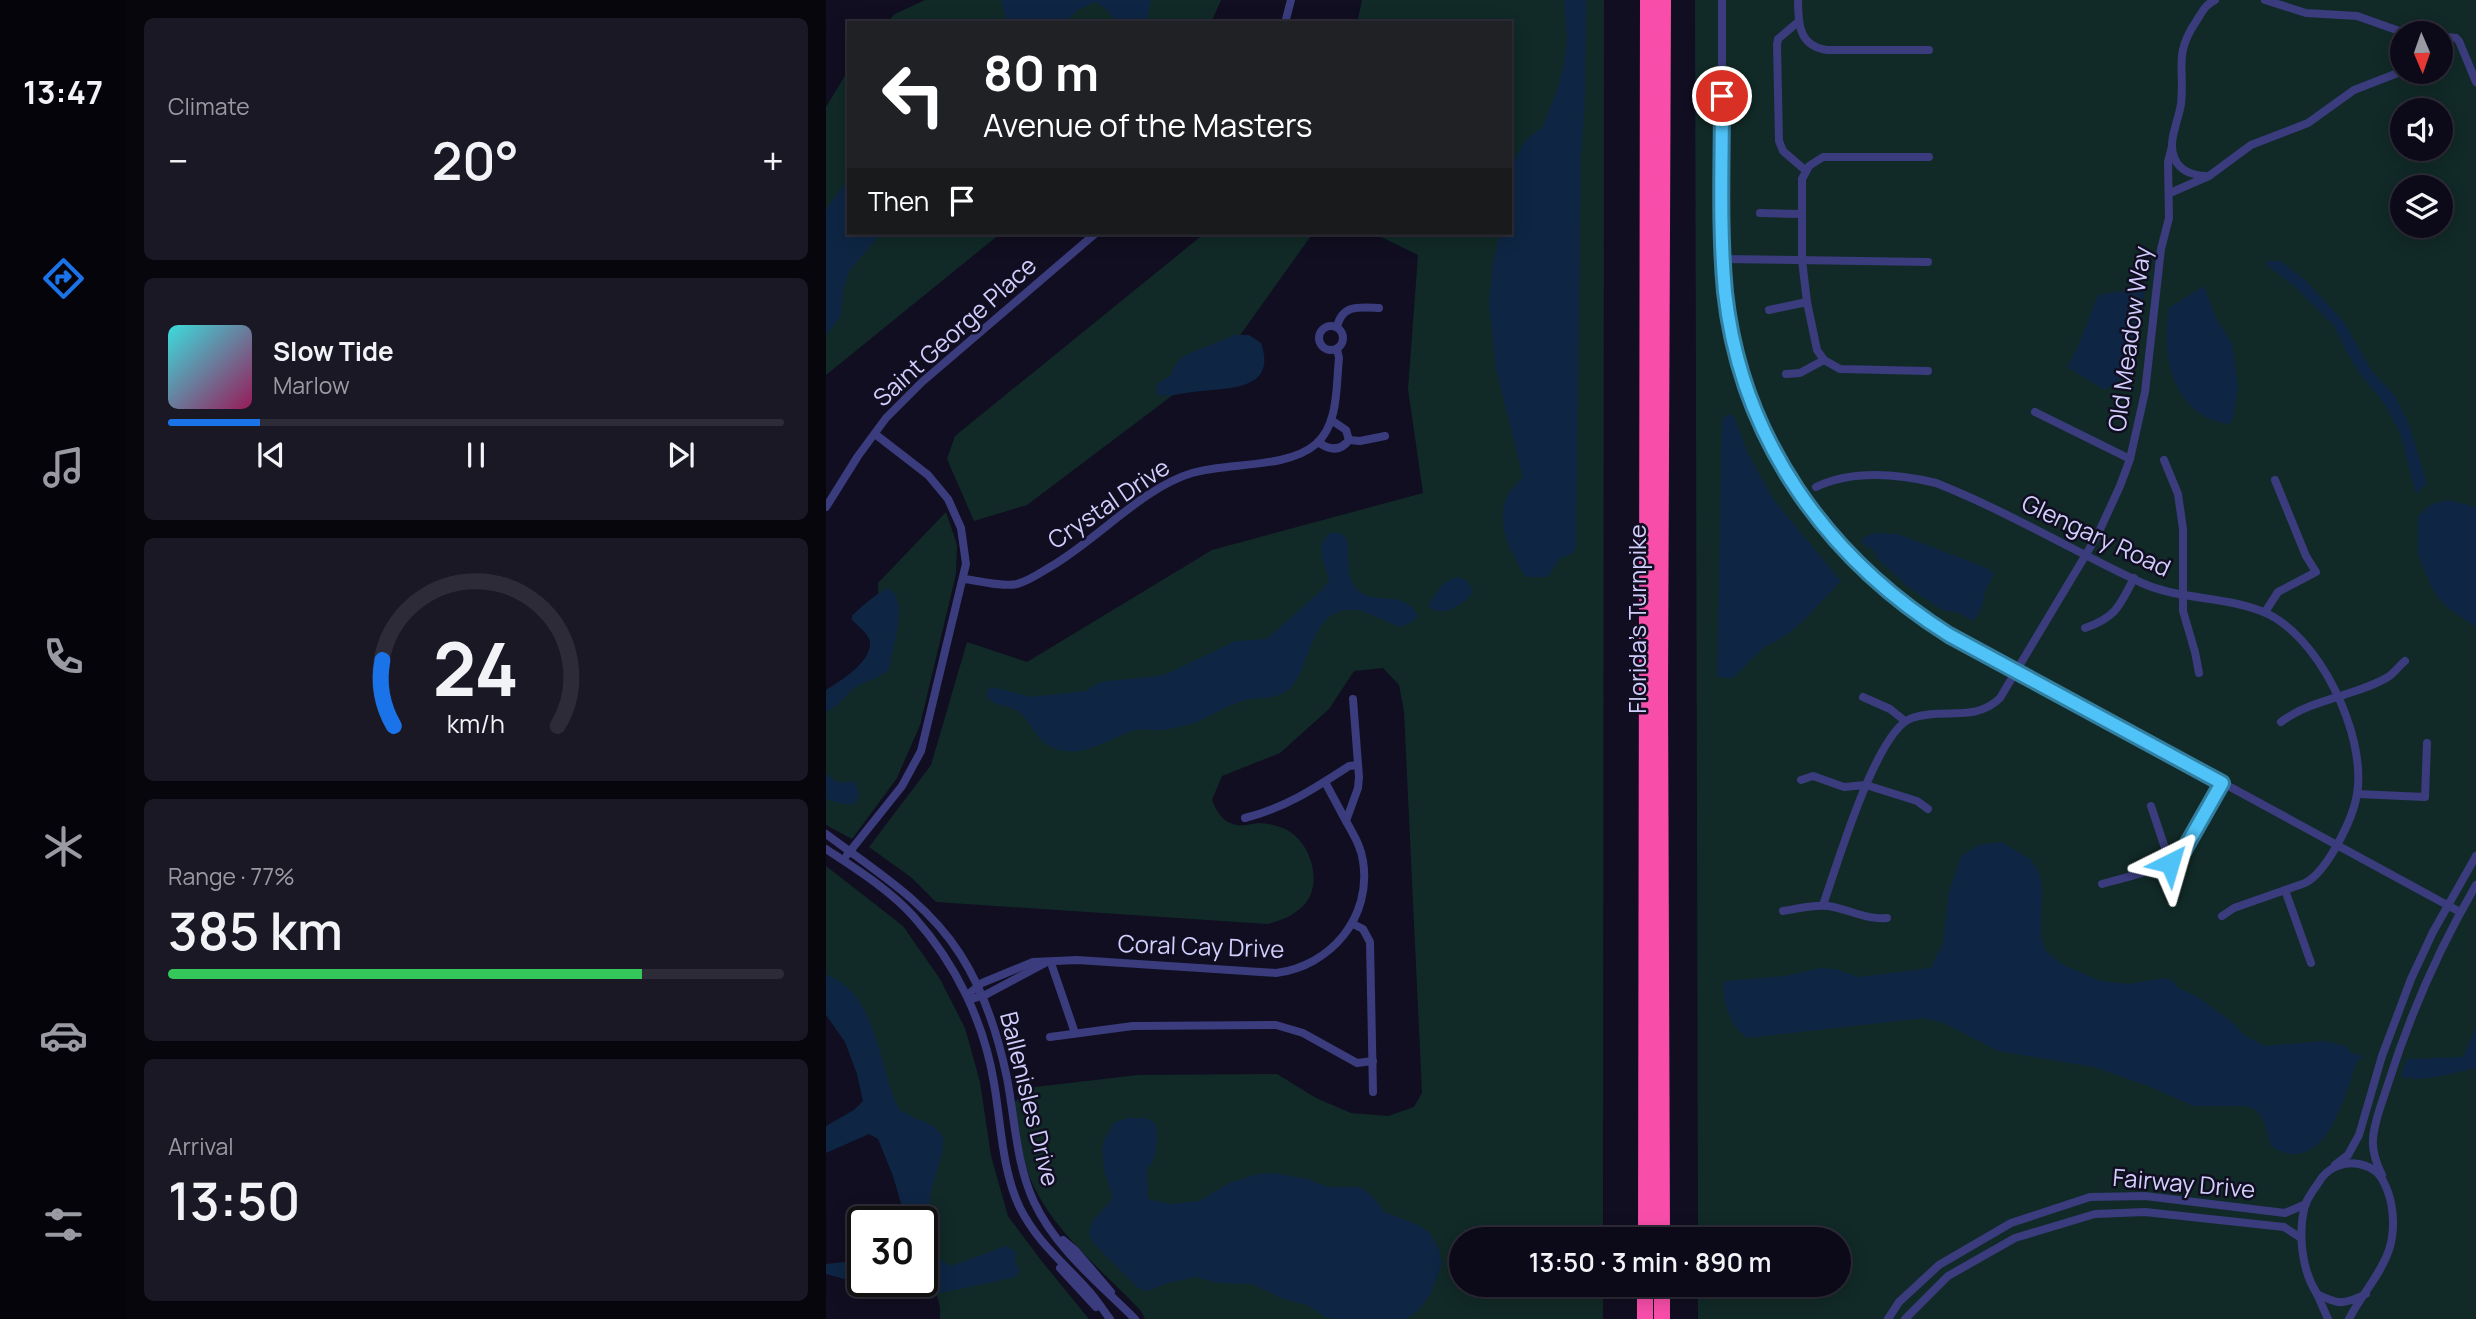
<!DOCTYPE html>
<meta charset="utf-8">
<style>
:root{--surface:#0c0a18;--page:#1a1825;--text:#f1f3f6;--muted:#9a9aa2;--line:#2c2b37;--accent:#1a73e8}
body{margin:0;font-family:Manrope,sans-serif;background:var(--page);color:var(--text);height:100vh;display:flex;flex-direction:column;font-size:26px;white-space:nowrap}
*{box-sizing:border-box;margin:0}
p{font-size:23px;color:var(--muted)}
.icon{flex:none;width:38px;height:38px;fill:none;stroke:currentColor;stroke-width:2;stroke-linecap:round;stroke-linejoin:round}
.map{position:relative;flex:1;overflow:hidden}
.drawer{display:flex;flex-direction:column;gap:18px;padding:18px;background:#07060d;width:700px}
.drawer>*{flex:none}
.top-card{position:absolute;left:21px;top:21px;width:665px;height:214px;border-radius:0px;box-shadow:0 4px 18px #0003,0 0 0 2px var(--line);background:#202124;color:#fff;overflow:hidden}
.needle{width:46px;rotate:178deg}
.fabs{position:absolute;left:1564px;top:21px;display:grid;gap:14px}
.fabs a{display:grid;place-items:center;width:63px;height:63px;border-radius:50%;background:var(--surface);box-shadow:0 4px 18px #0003,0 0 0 2px var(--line);font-size:35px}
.speed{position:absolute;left:21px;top:1206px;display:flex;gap:14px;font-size:35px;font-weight:700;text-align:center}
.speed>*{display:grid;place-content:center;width:91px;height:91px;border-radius:50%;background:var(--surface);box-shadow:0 4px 18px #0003,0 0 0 2px var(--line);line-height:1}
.speed .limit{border:4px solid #111;border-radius:10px;background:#fff;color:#111}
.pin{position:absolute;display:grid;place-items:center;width:60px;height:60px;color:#fff;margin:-30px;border:4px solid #fff;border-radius:50%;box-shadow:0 2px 7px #0007}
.me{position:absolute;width:77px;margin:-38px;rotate:40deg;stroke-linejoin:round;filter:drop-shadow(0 0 5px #0008)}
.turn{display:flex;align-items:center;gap:24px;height:147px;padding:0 21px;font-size:32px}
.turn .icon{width:91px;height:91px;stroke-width:2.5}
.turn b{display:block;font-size:49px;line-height:60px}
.then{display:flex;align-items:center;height:66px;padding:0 21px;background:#0003;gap:14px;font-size:26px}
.big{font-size:52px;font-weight:600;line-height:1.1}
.drawer .widget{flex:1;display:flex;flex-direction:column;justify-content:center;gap:10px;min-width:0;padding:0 24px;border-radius:10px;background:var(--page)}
.drawer .dial{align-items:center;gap:0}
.dial svg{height:182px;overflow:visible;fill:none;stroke:var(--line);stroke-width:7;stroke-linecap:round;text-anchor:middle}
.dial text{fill:var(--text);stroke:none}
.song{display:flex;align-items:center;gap:21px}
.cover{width:84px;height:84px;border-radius:10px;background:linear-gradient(135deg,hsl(180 70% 55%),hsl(330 70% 35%))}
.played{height:7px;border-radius:4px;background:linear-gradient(90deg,var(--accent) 15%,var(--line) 15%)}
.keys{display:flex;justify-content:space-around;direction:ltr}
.heat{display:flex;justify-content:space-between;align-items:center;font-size:38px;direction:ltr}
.charge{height:10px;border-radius:5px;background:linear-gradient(90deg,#34c759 77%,var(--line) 0)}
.trip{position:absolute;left:623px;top:1227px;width:402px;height:70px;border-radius:35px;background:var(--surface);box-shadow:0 4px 18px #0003,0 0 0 2px var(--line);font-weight:600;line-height:70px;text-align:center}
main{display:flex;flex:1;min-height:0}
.dock{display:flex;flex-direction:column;width:126px;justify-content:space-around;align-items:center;background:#05040a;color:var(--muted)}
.dock .icon{width:49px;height:49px}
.dock .selected{color:var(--accent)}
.dock b{font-size:32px;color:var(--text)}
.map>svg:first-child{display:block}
</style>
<main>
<nav class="dock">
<b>13:47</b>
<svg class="icon selected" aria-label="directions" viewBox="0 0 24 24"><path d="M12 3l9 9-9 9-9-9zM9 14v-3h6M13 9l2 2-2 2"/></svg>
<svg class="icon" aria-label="music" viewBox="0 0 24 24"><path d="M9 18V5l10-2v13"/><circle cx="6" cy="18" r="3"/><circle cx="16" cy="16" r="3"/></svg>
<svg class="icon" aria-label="phone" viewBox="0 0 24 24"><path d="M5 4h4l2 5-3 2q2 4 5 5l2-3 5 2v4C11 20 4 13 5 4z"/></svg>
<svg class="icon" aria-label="climate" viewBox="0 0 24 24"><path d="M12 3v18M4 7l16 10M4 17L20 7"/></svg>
<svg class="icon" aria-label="car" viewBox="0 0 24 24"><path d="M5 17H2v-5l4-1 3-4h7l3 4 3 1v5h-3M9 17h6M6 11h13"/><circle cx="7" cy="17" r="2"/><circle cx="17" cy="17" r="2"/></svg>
<svg class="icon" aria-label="filters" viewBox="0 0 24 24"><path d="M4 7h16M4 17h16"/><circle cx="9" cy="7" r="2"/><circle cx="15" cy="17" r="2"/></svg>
</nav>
<section class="drawer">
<div class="widget"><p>Climate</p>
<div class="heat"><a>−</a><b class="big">20°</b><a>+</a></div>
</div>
<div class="widget">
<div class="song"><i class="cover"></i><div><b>Slow Tide</b><p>Marlow</p></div></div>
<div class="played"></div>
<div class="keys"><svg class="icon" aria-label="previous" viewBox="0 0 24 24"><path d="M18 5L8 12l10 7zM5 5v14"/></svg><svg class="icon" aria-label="pause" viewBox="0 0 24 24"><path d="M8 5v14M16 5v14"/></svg><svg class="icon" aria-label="next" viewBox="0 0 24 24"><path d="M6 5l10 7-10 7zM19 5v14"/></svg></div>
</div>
<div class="widget dial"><svg viewBox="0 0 100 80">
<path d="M14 69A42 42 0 1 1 86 69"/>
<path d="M14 69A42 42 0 0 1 9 40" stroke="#1a73e8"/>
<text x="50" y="56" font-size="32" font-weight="700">24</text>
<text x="50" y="72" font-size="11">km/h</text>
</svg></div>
<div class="widget"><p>Range · 77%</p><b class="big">385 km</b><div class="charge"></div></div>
<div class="widget"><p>Arrival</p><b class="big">13:50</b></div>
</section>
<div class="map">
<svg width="1650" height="1319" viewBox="0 0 1650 1319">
<rect width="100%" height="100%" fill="#100e20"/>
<g fill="#112a27" fill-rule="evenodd">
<path d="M99 0H395L385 23H60L69 14Z"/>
<path d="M536 0H778L777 1239H635V1284L777 1285V1319H319L315 1311C278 1272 231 1235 207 1185 195 1160 193 1129 188 1102L209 1087 312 1075 451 1074 490 1098 525 1113 562 1116 588 1107 596 1093 578 711 573 685 557 668 528 671 503 709 454 753 396 776 386 800C391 812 397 823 411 825 418 827 426 823 433 823 439 823 448 825 454 827 484 836 500 885 476 907 465 917 456 920 442 924L110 902 86 878 43 847 105 765 141 642 201 662 386 550 597 493 582 389 592 255 547 233H684V23H531Z"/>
<path d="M869 0H1650V1319H872V1285L1013 1284V1239H872ZM1577 33H1615V72H1577ZM1577 110H1615V149H1577ZM1577 187H1615V226H1577Z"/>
<path d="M23 69V233H175L0 375V107Z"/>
<path d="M379 233H487L400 355 201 505 148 521 121 459 129 436Z"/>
<path d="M120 512 131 545 130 574 94 725 71 778 26 839 0 825V700L42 668 53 627 52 583Z"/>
<path d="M0 866 77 926 114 979 139 1028 154 1082 165 1156 182 1216 214 1259 263 1319H114V1307L96 1239V1222L0 994Z"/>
</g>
<g fill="#0e2644">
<path d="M175 0H325L321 23H292L279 8 269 2 252 10 239 23H181Z"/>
<path d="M738 0H760L759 100 755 151 750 547 746 554 734 558 722 577H700C686 554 670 527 680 499 683 491 692 483 697 477L670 369 663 304 667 263 674 233H684V167L700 140 716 128 732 88 738 63 741 41Z"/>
<path d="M23 178V233H56L23 271 17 291 15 316 0 335V209Z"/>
<path d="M1443 261H1454L1480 281 1518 322 1545 370 1569 396 1584 427 1601 484 1590 494 1574 433 1558 403 1534 374 1520 351 1508 326 1467 285 1443 267 1440 262Z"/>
<path d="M1378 286 1391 320 1406 343 1412 387 1407 419 1403 424C1347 417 1334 354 1343 308Z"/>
<path d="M1320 287 1314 309 1309 366 1304 373 1279 390 1241 367 1250 351 1272 295Z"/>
<path d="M408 335H423L435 343C449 383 417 387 387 390 372 391 357 393 342 396L330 394 331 384 344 376 350 364 358 356Z"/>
<path d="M902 414 908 416 921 452 948 500 1015 581 982 616 962 634 937 648 907 678 891 677 896 420Z"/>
<path d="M1622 500 1650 507V627L1622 608 1613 599 1606 588 1592 554V516L1606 504Z"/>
<path d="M506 532 516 534 520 538C525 553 519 574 529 587 545 608 577 587 592 616L584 623 573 627C554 620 533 604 512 612 483 622 484 671 462 690 448 701 432 696 416 701 401 706 388 714 373 721 364 725 352 727 342 729 331 733 318 727 306 731 285 738 263 754 240 751 211 748 210 727 193 712 184 704 168 708 161 696V690L166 687 205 697 260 691 274 682 333 676 345 672 409 641 441 639 497 589 503 580C498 562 487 544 506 532Z"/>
<path d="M1047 533 1072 534 1161 568 1168 574C1165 580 1160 588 1158 595 1156 608 1156 610 1147 621L1133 613 1116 610 1082 587 1052 559 1047 550 1037 544 1035 539Z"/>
<path d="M633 577 642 582 647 592C637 605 616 619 602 606 611 592 616 580 633 577Z"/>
<path d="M62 588C85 602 65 647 64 668 56 678 45 679 35 684 21 691 16 705 0 712V690C14 681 46 662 44 642 43 634 32 626 26 620V616C31 610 55 590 62 588Z"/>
<path d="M0 773C9 783 17 784 29 781L33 795 29 804H16L0 799Z"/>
<path d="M1175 842 1204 859 1213 872 1216 886 1215 937 1220 951 1237 965 1275 981 1302 984 1340 978 1347 981 1352 988 1370 996 1402 1019 1420 1036 1439 1046 1499 1041 1520 1046 1525 1053 1537 1056 1536 1059 1531 1060C1519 1096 1499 1180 1445 1146L1438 1122 1431 1111 1422 1106H1367L1325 1087 1268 1067 1172 1051 1118 1023 1098 1018 921 1038C905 1027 895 1001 898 981L959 976 994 968 1009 969 1033 977 1105 968 1117 943 1123 892 1135 856 1152 845Z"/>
<path d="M0 975C51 991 53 1069 73 1109 87 1121 108 1120 117 1137 118 1153 112 1166 108 1181 102 1203 100 1224 108 1247 111 1256 116 1263 125 1266L180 1246 190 1252 189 1262 194 1270 190 1277 110 1294 95 1283 48 1287 0 1274V1264L37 1260V1281H96V1222L80 1221 67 1176 52 1139 43 1134 0 1153V1126L28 1110 37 1101 31 1074 19 1042 0 1015Z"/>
<path d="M1650 1027V1068C1631 1072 1593 1084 1575 1076L1580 1060 1583 1059 1637 1057Z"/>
<path d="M302 1118H320L329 1123C333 1137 332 1158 321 1169L322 1199 344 1204 373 1201 403 1183 432 1174 447 1173 481 1179 502 1187H534L545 1195 560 1213 588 1223 603 1232 613 1249 616 1263 605 1293 594 1309 580 1319H510L499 1317 481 1305 457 1299 426 1284 393 1283 370 1277 342 1283 322 1291 312 1288 273 1249 265 1240 263 1232 267 1220 285 1201 286 1194 279 1174 276 1151 278 1140 289 1122Z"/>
</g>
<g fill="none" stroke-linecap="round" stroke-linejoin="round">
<g stroke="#3a3c7d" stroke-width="8">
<path d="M896 0C896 60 896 120 896 180 897 219 895 259 900 297 920 442 1000 558 1123 634L1634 912"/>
<path d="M972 0C972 24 973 46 1001 50H1103"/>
<path d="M1439 0 1480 13 1531 16 1579 33"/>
<path d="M972 22 952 39 951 45 953 141 957 151 979 170"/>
<path d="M459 23 465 0"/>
<path d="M1615 36 1630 38 1633 41 1650 82"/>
<path d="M1380 176C1369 175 1358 173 1351 163 1339 144 1352 124 1355 104 1359 67 1347 55 1371 20 1376 12 1380 4 1389 0"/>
<path d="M1344 193 1383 176 1425 145 1482 123 1528 90 1577 71"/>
<path d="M934 213 975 214"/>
<path d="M897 259 1102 262"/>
<path d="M943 310 981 302"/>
<circle cx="505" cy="338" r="12"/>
<path d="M511 327C516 304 534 307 553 308"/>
<path d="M1102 371 1014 369 998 360 991 350 981 302 976 260V179L983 166 997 157H1103"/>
<path d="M960 374 974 373 998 360"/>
<path d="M1209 412 1304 459"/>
<path d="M523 440 534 441 559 436"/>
<path d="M492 442C503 450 514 452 523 440L520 430 505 420"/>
<path d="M1338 460 1352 494 1357 529V611L1369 652 1373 673"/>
<path d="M990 487C1026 470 1072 474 1110 483 1181 511 1247 551 1316 583 1354 600 1397 596 1435 611 1492 632 1541 735 1531 794 1527 819 1501 872 1479 883L1408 908 1396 916"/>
<path d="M0 507 32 456 60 418 96 382 270 233"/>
<path d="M138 579C154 581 176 587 191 584 203 581 214 573 224 567 271 540 316 488 366 473 403 462 461 469 490 444 513 424 510 385 513 358L511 349"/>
<path d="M1439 612 1452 592 1490 572 1480 556 1449 480"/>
<path d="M1259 628C1290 617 1293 607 1308 578"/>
<path d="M1037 697 1064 709 1079 721"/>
<path d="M1455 722C1487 698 1528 697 1562 677 1568 673 1573 666 1579 661"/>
<path d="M975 780 987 776 1018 787 1040 785 1091 801 1102 809"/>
<path d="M499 782 520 821"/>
<path d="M1531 794 1599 797 1601 743"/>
<path d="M1325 806 1344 863"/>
<path d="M419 818C459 808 489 788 523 766L532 765"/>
<path d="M0 834C48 870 101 902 134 954 158 991 172 1035 181 1078 189 1120 190 1163 208 1202 230 1249 273 1283 309 1319"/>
<path d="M0 849C30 869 64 890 88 917 130 964 158 1022 168 1083 175 1123 176 1171 194 1208 212 1243 236 1261 261 1289 270 1298 276 1309 284 1319"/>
<path d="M21 855 76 786 95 751 140 564 135 528 122 499 102 475 49 434"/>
<path d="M1276 884C1301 876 1341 871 1358 850L1396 783"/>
<path d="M1459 890 1485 963"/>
<path d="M997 905C1011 866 1050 730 1086 718 1116 707 1149 723 1174 698L1271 536 1294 486 1304 459 1319 392 1335 249 1343 218 1342 162 1346 146"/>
<path d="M957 911C971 909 988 904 1002 906 1023 909 1040 920 1061 918"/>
<path d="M527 924 537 929 544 942 547 1092"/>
<path d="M225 963 249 1033"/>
<path d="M141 995 156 983 207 962 251 960 450 973C505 966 546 917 537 861 535 846 527 834 520 821L532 788 533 777 527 699"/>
<path d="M143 1000 161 994 221 962"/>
<path d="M224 1037 307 1026 450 1025 477 1033 531 1063 547 1061"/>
<path d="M1509 1165 1522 1155 1533 1135 1556 1056 1585 979 1607 932 1650 856"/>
<path d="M1556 1175C1550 1163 1546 1152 1547 1139 1548 1122 1556 1103 1561 1087 1583 1017 1613 948 1650 885"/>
<path d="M237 1240 249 1250 285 1292"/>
<path d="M234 1268 270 1307"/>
<path d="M1491 1294 1502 1319"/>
<path d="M1062 1319 1073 1302 1113 1265 1185 1223 1264 1197 1319 1196 1459 1213 1480 1204"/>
<path d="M1079 1319 1122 1276 1189 1238 1269 1214 1319 1212 1458 1227 1475 1238"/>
<path d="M1523 1319C1535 1295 1554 1276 1563 1250 1569 1232 1568 1209 1562 1192 1556 1176 1551 1168 1533 1164 1517 1161 1501 1168 1493 1182 1488 1189 1482 1197 1479 1205 1472 1233 1475 1269 1491 1294 1513 1305 1517 1305 1540 1294"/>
</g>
<g stroke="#f84eaa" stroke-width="16">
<path d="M820 1239 822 0"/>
<path d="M836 1239 834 690 837 0"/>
<path d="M836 1284V1319"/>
<path d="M819 1319V1284"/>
</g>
</g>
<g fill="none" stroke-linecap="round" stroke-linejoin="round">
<defs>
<path id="route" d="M896 96C896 161 893 228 899 292 915 439 1001 558 1123 635L1396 783 1358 850 1344 863"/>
</defs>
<use href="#route" stroke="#337fa1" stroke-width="18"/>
<use href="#route" stroke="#4fc3f7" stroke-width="12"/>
</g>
<g text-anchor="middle" stroke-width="5" stroke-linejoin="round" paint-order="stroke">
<g font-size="24" fill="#d1cefd" stroke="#100e20">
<text transform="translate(129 332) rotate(-42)" y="8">Saint George Place</text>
<text transform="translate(1304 339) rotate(-82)" y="8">Old Meadow Way</text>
<text transform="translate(283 504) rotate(-34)" y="8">Crystal Drive</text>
<text transform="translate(1270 536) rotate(25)" y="8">Glengary Road</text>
<text transform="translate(812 619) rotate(-90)" y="8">Florida's Turnpike</text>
<text transform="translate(375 947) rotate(2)" y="8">Coral Cay Drive</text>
<text transform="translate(203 1099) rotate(76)" y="8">Ballenisles Drive</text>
<text transform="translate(1358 1184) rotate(5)" y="8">Fairway Drive</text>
</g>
</g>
</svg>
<div class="fabs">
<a><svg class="needle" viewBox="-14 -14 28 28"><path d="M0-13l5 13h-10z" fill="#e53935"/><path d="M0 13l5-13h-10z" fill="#9a9aa2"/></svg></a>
<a><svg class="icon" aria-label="sound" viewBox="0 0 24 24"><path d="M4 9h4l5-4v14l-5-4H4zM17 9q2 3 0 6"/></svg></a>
<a><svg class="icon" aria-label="layers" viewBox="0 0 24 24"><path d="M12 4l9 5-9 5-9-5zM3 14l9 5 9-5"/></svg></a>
</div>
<div class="speed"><div class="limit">30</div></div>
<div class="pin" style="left:896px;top:96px;background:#d93025"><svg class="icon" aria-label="arrive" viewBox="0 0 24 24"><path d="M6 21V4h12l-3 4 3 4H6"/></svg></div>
<svg class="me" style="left:1344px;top:863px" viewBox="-20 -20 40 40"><path d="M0-17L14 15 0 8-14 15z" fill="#4fc3f7" stroke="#fff" stroke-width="4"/></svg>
<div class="trip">13:50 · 3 min · 890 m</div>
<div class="top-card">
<div class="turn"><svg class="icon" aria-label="left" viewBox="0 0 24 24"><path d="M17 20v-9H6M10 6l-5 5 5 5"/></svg><div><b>80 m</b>Avenue of the Masters</div></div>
<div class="then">Then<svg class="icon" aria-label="arrive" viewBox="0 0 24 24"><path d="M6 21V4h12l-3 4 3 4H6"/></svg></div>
</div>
</div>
</main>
